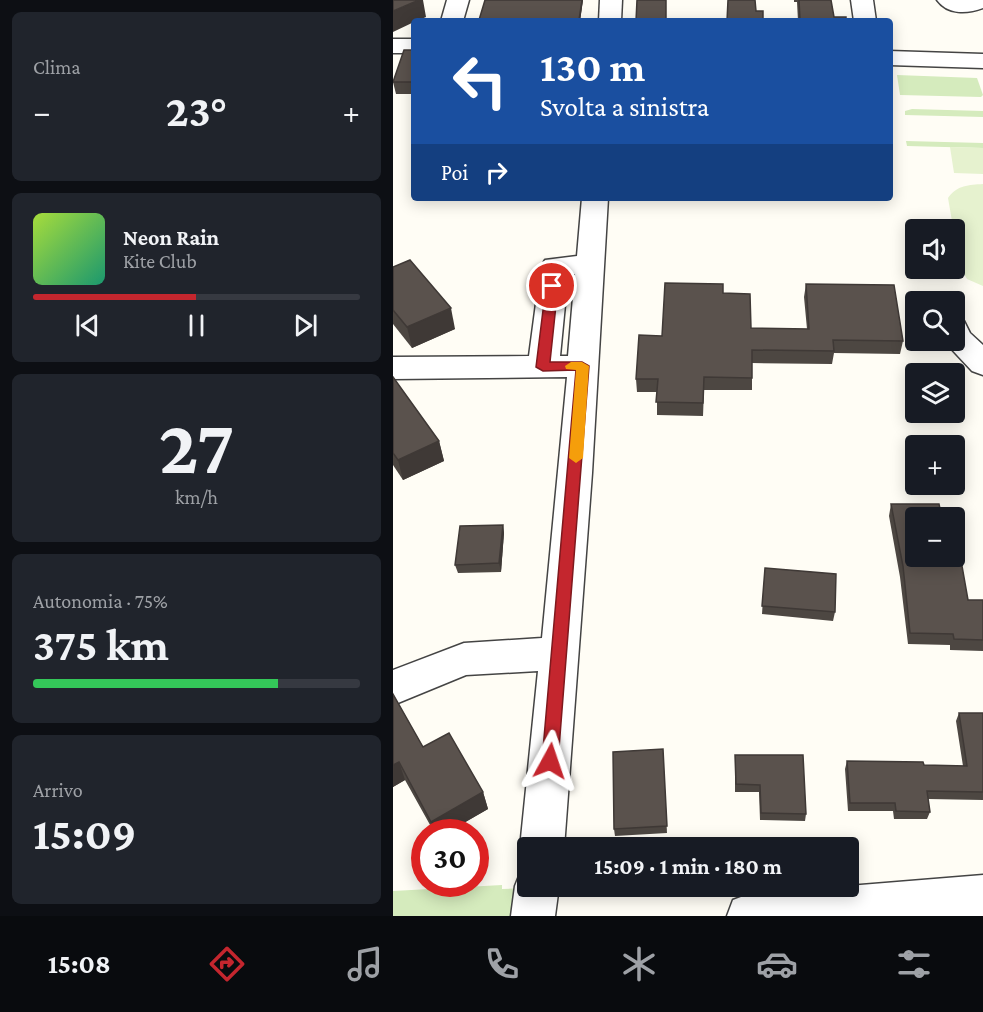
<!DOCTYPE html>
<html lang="it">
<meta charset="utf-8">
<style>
:root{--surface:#171b24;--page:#20242c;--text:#f1f3f6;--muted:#9ea1a6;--line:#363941;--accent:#c4262e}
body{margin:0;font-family:"Crimson Pro",serif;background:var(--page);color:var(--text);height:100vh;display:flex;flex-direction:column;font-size:22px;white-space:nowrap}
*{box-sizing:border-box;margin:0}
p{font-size:20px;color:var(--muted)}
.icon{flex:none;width:33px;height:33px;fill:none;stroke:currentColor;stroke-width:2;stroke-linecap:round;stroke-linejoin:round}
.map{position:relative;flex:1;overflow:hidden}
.side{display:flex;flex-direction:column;gap:12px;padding:12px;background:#0d0f14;width:393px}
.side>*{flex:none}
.guide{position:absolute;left:18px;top:18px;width:482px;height:183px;border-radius:6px;box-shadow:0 3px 15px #0003;background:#1a4fa0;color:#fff;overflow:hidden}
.buttons{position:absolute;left:512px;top:219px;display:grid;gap:12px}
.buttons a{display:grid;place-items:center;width:60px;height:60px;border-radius:6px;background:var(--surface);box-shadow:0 3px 15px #0003;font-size:30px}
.speed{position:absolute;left:18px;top:819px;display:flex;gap:12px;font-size:30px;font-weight:700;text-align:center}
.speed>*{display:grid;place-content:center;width:78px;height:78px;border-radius:50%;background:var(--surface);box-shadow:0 3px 15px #0003;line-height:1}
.speed .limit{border:9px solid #d22;background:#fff;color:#111}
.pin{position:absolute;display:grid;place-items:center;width:51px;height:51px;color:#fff;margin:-26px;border:3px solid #fff;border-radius:50%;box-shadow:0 2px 6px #0007}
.me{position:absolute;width:66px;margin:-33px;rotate:5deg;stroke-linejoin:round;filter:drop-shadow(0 0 4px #0008)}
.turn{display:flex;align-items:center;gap:21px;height:126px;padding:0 30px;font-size:27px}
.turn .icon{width:78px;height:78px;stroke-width:2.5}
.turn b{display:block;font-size:42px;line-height:51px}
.then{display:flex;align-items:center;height:57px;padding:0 30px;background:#0003;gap:12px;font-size:22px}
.big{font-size:45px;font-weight:700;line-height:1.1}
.side .tile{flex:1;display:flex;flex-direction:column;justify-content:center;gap:9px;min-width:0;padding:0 21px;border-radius:9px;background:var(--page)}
.side .dial{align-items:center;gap:0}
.dial b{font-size:78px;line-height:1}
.song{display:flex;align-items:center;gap:18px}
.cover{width:72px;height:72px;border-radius:9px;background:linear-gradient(135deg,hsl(80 70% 55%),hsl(160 70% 35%))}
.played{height:6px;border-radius:3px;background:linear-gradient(90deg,var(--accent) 50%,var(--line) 50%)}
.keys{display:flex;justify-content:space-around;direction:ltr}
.heat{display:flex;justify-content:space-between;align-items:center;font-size:33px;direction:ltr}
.charge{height:9px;border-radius:4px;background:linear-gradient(90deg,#34c759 75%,var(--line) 0)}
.trip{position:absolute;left:124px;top:837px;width:342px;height:60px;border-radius:6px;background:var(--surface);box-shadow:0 3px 15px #0003;font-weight:700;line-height:60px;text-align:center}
.dock{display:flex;height:96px;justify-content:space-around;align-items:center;background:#090b0e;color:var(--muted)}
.dock .icon{width:42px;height:42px}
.dock .active{color:var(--accent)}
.dock b{font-size:27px;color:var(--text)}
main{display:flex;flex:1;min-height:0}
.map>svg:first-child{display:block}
</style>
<main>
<section class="side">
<div class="tile"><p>Clima</p>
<div class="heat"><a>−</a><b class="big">23°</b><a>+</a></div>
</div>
<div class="tile">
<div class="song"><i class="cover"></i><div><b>Neon Rain</b><p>Kite Club</p></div></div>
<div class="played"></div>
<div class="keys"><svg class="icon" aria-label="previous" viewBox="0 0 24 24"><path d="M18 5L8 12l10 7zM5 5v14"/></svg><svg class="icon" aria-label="pause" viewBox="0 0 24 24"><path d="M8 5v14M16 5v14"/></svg><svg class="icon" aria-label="next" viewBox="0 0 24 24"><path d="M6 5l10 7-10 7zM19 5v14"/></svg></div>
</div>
<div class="tile dial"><b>27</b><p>km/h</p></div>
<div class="tile"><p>Autonomia · 75%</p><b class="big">375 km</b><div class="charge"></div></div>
<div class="tile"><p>Arrivo</p><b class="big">15:09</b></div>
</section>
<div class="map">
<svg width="590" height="916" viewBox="0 0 590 916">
<rect width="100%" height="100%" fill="#fffdf5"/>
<g fill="#d5ebbd">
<path d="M504 75 584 78 590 95 588 97 507 95Z"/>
<path d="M519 109 590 111V117L512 115V111Z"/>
<path d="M513 141 590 143V148L514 146Z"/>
<path d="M109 885V889L131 888 123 916H0V891Z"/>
</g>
<g fill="#e6f2cf">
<path d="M557 147 590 148V174L561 173Z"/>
<path d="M590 184V286L574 279 567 267 555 198C564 185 576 185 590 184Z"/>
</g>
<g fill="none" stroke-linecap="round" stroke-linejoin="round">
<defs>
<g id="minor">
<path d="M54 0H76L70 21H48Z"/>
<path d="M207 0H229L228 21H206Z"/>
<path d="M458 0H480L483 21H461Z"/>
<path d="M544 0H590V8C574 14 555 15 544 0Z"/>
<rect x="0" y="39" width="21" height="14"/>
<path d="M496 51 590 54V68L496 65Z"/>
<path d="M189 198H215L199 473 171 848H135V863L127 848 145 671 73 675 0 705V670L71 643 149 638 174 377 0 379V357L136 356 148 266 152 260 184 256ZM175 274H182L175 356H167Z"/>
<path d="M561 318 571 321 577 333 590 345V375L579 371 550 340H561Z"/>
<path d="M135 868V886H166L162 916H118L122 886 128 871Z"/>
<path d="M590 875V916H334L340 900 356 894Z"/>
</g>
</defs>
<use href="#minor" stroke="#444" stroke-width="3"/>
<use href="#minor" fill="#fff" fill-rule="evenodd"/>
</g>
<g fill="#4d4742">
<path d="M190 0 187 21H84L86 19Z"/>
<path d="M401 0H438L441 17 453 21H405L404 2H401Z"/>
<path d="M21 50V94H3L0 82Z"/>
<path d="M0 267 62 329 19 348 0 324Z"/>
<path d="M413 284 510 341 507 354 441 353 439 364 359 363V390H311L310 416 264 415V392H244L243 379 269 336 330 293 358 328 414 329 411 297Z"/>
<path d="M0 377 46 441 51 461 10 480 0 465Z"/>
<path d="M498 504 575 600H590V651L557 650V645L515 644 507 577 496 516Z"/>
<path d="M110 525 111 533 108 572 65 573 62 565Z"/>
<path d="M372 568 442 612 440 621 369 614Z"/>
<path d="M0 694 30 747 90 792 95 809 55 832H41L12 780 0 787Z"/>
<path d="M566 713H590V800L535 799 537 812 534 819H501L500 811H455L452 769 454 761 531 765 570 766 563 721Z"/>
<path d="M270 749 274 833 222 836 221 829Z"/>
<path d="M342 755 413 814 412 821 367 820 366 792H342Z"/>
</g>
<g fill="#3f3936">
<path d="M26 0H30L33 17 24 21H21V22L0 32V11Z"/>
<path d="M189 0H190L187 21H186Z"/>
<path d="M58 308 62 329 19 348 14 327Z"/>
<path d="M46 441 51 461 10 480 5 460Z"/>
<path d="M110 525 111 533 108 572 106 563Z"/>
<path d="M6 762 12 780 0 787V765Z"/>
<path d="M90 792 95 809 55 832H42L38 822Z"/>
</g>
<g fill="#5a524d" stroke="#3f3936" stroke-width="1.5">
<path d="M0 0H26L0 11Z"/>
<path d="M92 0H189L186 20H86Z"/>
<path d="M244 0H273V21H243Z"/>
<path d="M335 0H362L363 11H370V21H334Z"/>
<path d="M406 0H438L441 17H453V21H407Z"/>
<path d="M11 50H21V82H0Z"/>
<path d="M17 260 58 308 14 327 0 310V267Z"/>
<path d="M272 283 330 284V293L357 294 358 328 416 329 413 284 501 285 510 341 440 340 441 351 359 350V378L311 377 310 403 263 402 265 379H243L246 335 269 336Z"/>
<path d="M0 377 46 441 5 460 0 453Z"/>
<path d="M498 504H546L549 518H522V556H558L560 566H569L575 600H590V640L561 639 560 634 517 633 510 566Z"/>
<path d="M110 525 106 563 62 565 67 526Z"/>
<path d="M372 568 443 574 442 612 369 606Z"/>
<path d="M0 694 30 747 56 733 90 792 38 822 6 762 0 765Z"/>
<path d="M566 713H590V792L534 791 537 812 503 811 502 803H457L454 761 530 762 531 765 574 766Z"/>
<path d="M270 749 274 826 221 829 220 752Z"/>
<path d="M342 755H410L413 814 368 813 367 785 343 784Z"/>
</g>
<path fill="#c4262e" stroke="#7f191e" stroke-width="1.5" d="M159 282 165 286 157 362H189L196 366 165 761 163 766 157 769 151 766 149 761 183 370 150 371 143 367 153 286Z"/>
<path fill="#f59e0b" d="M178 362H189L196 366 190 458 183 463 176 458 183 370 173 369 172 366Z"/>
</svg>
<div class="buttons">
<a><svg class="icon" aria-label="sound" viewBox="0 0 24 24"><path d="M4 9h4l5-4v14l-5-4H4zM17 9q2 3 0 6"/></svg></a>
<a><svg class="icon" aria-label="search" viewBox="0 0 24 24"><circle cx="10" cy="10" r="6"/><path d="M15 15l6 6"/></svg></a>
<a><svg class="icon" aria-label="layers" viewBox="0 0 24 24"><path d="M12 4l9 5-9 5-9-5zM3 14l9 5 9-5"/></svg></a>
<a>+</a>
<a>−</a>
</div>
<div class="speed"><div class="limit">30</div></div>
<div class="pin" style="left:159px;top:286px;background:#d93025"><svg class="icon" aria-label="arrive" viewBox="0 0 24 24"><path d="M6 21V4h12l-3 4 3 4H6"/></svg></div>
<svg class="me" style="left:157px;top:761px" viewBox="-20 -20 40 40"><path d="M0-17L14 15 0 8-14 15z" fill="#c4262e" stroke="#fff" stroke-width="4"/></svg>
<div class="trip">15:09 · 1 min · 180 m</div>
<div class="guide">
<div class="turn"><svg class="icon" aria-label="left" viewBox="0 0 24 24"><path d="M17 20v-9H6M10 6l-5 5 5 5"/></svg><div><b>130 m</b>Svolta a sinistra</div></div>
<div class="then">Poi<svg class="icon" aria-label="right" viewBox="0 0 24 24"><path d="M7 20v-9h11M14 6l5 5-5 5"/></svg></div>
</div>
</div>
</main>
<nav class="dock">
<b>15:08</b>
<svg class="icon active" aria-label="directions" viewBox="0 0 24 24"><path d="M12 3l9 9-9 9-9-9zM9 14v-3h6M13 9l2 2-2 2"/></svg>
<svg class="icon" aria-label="music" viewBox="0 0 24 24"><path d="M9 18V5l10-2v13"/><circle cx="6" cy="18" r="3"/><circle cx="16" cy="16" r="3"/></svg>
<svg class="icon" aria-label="phone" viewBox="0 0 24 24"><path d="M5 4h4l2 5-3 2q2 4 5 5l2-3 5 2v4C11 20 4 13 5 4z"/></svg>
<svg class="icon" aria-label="climate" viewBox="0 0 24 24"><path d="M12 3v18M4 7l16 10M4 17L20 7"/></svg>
<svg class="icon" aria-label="car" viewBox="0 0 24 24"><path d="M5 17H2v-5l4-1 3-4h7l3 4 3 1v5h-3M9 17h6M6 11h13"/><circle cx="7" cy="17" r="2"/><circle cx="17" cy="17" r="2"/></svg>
<svg class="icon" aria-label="filters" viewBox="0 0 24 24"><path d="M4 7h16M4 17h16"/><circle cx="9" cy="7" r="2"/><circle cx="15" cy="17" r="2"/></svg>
</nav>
